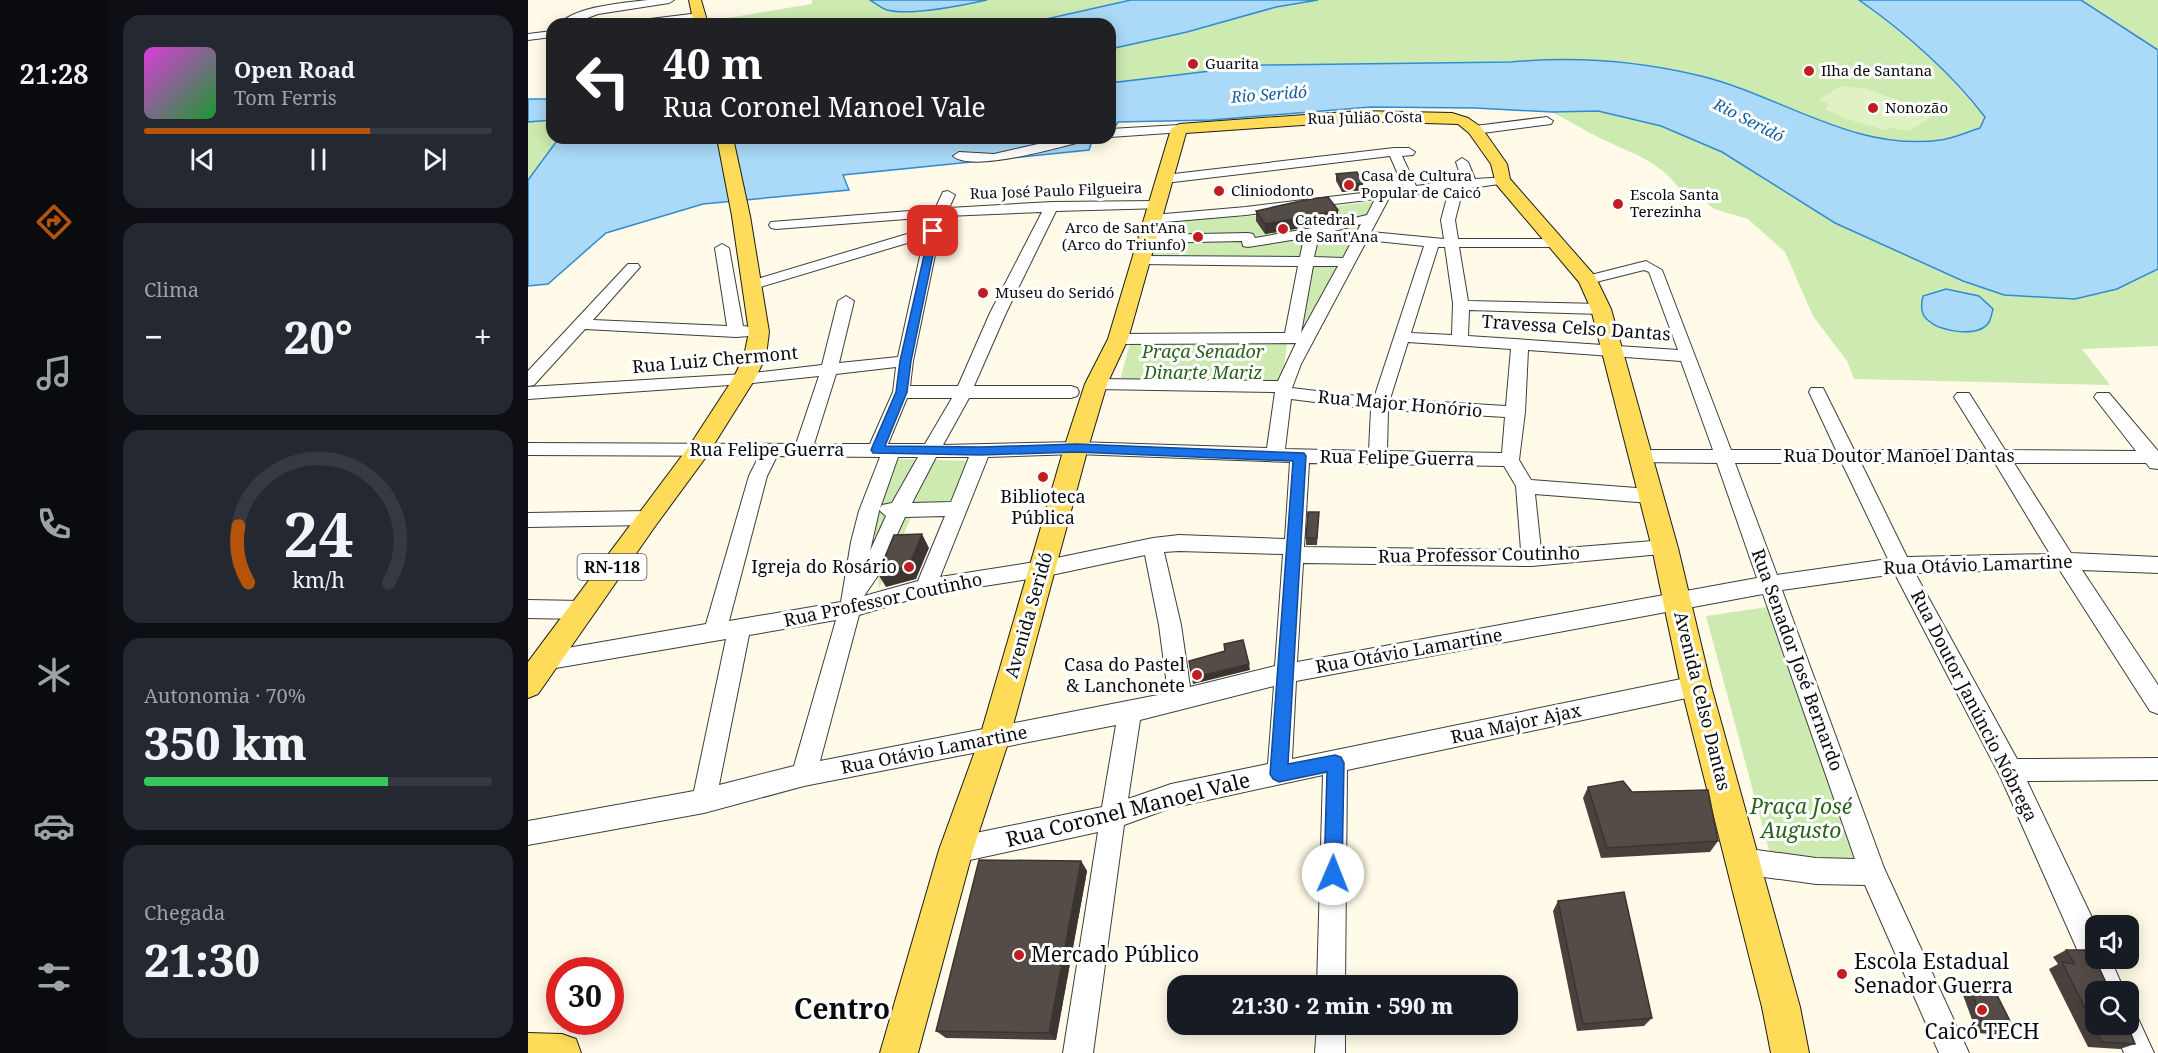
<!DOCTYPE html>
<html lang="pt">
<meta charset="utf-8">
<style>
:root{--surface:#171b24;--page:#242831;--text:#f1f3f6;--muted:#9ea1a6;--line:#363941;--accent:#b45309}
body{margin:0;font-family:"Noto Serif",serif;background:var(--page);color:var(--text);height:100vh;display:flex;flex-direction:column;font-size:22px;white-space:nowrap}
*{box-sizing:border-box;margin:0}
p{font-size:20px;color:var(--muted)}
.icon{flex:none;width:33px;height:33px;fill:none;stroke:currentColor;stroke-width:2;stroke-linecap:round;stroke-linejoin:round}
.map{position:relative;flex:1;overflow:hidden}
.panel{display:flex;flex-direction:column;gap:15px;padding:15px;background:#0d0f14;width:420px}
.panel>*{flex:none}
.banner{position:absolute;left:18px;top:18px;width:570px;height:126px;border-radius:18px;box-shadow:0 3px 15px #0003;background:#202124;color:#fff;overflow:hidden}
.controls{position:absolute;left:1557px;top:915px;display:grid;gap:12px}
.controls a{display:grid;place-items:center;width:54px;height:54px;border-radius:12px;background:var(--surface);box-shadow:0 3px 15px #0003;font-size:30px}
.speed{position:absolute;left:18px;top:957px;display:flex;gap:12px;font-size:30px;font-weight:700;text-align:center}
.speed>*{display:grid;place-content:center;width:78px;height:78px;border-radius:50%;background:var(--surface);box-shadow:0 3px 15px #0003;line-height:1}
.speed .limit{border:9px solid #d22;background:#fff;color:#111}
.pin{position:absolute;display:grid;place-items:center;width:51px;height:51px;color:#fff;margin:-26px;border-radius:12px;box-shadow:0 3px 9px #0006}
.me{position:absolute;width:66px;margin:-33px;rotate:1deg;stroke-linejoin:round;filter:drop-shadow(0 0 4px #0008)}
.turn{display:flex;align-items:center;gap:21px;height:126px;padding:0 18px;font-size:27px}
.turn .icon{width:78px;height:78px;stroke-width:2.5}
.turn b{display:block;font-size:42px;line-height:51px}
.big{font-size:45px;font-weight:800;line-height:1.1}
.panel .tile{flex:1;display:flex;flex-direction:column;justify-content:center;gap:9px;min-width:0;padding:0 21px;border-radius:18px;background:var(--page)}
.panel .dial{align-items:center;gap:0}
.dial svg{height:156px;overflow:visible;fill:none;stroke:var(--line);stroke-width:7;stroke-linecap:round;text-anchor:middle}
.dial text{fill:var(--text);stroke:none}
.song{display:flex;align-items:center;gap:18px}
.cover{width:72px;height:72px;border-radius:9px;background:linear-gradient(135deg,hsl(300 70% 55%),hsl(130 70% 35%))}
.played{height:6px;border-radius:3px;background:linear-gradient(90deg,var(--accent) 65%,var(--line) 65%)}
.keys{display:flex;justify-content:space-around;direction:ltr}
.heat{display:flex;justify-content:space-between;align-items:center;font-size:33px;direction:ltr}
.charge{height:9px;border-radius:4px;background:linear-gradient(90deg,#34c759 70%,var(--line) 0)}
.trip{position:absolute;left:639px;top:975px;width:351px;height:60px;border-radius:18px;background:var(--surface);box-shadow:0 3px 15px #0003;font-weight:800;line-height:60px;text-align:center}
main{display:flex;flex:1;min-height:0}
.tabs{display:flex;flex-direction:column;width:108px;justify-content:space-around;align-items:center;background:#090b0e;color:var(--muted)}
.tabs .icon{width:42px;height:42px}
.tabs .active{color:var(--accent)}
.tabs b{font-size:27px;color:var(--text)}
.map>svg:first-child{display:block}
</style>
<main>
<nav class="tabs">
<b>21:28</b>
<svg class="icon active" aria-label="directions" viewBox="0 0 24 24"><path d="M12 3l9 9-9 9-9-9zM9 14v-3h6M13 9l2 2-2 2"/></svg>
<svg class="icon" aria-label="music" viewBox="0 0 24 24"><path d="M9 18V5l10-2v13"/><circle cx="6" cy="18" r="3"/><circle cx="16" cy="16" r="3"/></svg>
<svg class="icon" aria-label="phone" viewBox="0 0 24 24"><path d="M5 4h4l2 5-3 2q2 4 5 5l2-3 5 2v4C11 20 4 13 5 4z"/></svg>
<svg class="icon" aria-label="climate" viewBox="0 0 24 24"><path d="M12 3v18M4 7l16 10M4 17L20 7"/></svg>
<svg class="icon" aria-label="car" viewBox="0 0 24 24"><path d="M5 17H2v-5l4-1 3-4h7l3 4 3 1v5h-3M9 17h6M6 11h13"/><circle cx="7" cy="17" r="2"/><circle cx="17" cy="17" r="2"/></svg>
<svg class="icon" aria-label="filters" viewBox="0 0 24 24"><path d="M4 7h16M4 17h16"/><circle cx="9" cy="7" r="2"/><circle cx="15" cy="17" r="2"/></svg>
</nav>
<section class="panel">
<div class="tile">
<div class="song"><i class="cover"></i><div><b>Open Road</b><p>Tom Ferris</p></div></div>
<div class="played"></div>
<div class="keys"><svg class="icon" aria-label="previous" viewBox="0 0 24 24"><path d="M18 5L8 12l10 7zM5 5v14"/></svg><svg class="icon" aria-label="pause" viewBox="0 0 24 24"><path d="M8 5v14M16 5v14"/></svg><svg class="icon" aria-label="next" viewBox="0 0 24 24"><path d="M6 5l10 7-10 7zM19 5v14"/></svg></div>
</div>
<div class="tile"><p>Clima</p>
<div class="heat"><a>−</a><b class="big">20°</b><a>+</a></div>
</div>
<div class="tile dial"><svg viewBox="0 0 100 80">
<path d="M14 69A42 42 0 1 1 86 69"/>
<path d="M14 69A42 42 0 0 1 9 40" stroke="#b45309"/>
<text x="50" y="56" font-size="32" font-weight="700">24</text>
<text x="50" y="72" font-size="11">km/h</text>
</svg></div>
<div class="tile"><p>Autonomia · 70%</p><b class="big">350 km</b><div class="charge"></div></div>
<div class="tile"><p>Chegada</p><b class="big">21:30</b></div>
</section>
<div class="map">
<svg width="1630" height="1053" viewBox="0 0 1630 1053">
<rect width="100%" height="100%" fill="#fffbe8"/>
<g fill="#cdeab1">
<path d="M284 0H342L359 10 380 11 434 5 459 0H603L496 24H182V21L284 4Z"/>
<path d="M790 0H1331L1398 52 1457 117 1452 128C1440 132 1426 138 1413 140 1326 152 1254 96 1173 76 1112 61 1047 56 983 62L733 65 582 83V49L659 32 748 7Z"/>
<path d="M1553 0H1630V50L1559 4Z"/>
<path d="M1070 111 1133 126 1194 152 1307 223 1435 281 1476 295 1589 289 1630 269V346L1554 349 1582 385 1326 379 1319 361 1285 316 1257 252 1220 219 1186 209 1170 196 1155 193C1131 160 1109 156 1074 139 1058 131 1041 121 1024 112Z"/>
<path d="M24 120V138H31L0 180V122Z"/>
<path d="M848 201 772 348 785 257H618L626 222 726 216Z"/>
<path d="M602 343 759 344 754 382 592 381Z"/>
<path d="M368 459 448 461 429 508 386 511 351 589 346 527Z"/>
<path d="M1239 607 1246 613 1326 858H1243L1178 616Z"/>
</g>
<path fill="#e0f1c4" d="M1312 86 1336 88 1392 108 1390 110 1403 117 1382 131 1363 128 1357 130 1319 119 1297 109 1300 106 1299 103 1290 100Z"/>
<g fill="#abd9f8" stroke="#308cd2" stroke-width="1.5">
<path d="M342 0H459C436 5 381 16 359 10 353 8 347 3 342 0Z"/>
<path d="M603 0H790L748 7 659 32 582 49V24H496Z"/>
<path d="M1331 0H1553L1630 50V269L1589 289 1547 299 1476 295 1435 281 1307 223 1194 152 1133 126 1070 111 1024 112 947 108 843 107 683 120 590 122 585 130H582V83L733 65 983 62C1047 56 1111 61 1173 76 1254 96 1326 152 1413 140 1426 138 1439 132 1452 128L1457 117C1421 71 1378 33 1331 0Z"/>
<path d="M0 99H24V120L0 122Z"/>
<path d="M31 138H565L561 150 315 175 321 190 175 204 78 233 20 284 0 286V180Z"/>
<path d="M1418 289 1451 296 1465 309C1464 312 1463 319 1461 322 1451 338 1413 332 1401 321 1392 315 1393 305 1395 296Z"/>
</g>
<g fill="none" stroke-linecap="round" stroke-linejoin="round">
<defs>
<g id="minor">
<path d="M120 0H146L141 3 70 14 43 24H31C49 6 95 3 120 0Z"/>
<path d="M171 13 175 14V18L130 24H101L106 21Z"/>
<path d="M24 31V37L0 40V34Z"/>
<path d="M1019 117 1025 121 1023 124 947 134 941 130 947 126Z"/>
<path d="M651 125 655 126V132L582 137V129Z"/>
<path d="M536 138H558L556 141C532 147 443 173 425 156L431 152 466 154Z"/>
<path d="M866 148H881L887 152 885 155 874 156 888 186 934 180 928 162 934 158 940 162 947 179 979 177 980 180 979 183 935 189 927 220 930 239H1027L1034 243 1027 247H931L940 301 1073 304 1081 309 1073 314 941 310 940 336 1150 350 1121 272 1116 270 1060 284 1053 280 1055 277 1118 261 1134 270 1203 450H1308L1281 392 1283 388H1295L1326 450H1459L1426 397 1429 393H1441L1477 450 1608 451 1566 397 1569 393H1581L1630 451V469L1622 468 1618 463H1486L1543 553 1630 557V573L1554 570 1630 685V714L1622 711 1531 569 1387 573 1489 759 1630 758V780L1499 781 1568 926V958H1582L1597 992H1568L1473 778 1367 574 1254 590 1356 868 1441 1053H1411L1337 885 1288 884 1214 874 1205 870 1201 861 1205 852 1214 848 1288 858 1327 859 1235 594 768 681 764 759 1168 676 1176 679 1179 686 1176 693 1168 696 819 770 817 986H789L795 775 643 808 596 825 565 1053H535L570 832 428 863 419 859 415 850 419 841 428 837 574 807 588 725 276 786 176 813 0 845V821L166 791 198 639 16 670 8 668 5 661 8 654 16 652 178 624 221 476 231 456 0 455V443L268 444 291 376 216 384 0 399V387L216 374 294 365 310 301 318 296 326 301 311 363 370 357 396 238 229 288 224 289 217 285 219 282 399 228 404 217 248 229 243 228 241 225 243 222 407 209 415 192 420 191 427 195 421 208 524 202 630 201 635 202 637 205 635 208 528 211 478 313 446 386H543L549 388 551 392 549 396 543 398H441L415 445 548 442 739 448 747 392 568 389 562 388 560 384 562 380 568 379 750 381 768 343 590 344 582 339 590 334 757 333 770 266 613 264 606 260 613 256 772 257 776 238 720 247 715 246 714 241 620 243 613 239 620 235 720 233 725 234 727 238 784 228 839 215 847 199 718 215 625 223 618 219 625 215 718 207 876 188 862 156 637 183 631 179 637 175ZM921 190 913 220 916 239 843 232 861 198ZM514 212 462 313 430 386H382L385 361 412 231 418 216ZM833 224 815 258 786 257 791 235ZM839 240 896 246 846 398 764 388 773 364ZM910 247H917L925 303 924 335 883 333ZM785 266H810L773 333ZM880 342 983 349 978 406 862 399ZM1000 350 1153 361 1185 450H1112L1106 451 1103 456 1106 461 1112 462 1189 463 1229 578 769 662 775 563 1004 566 1144 553 1147 548 1144 543 1137 540 1013 550 1007 494 1122 503 1129 501 1131 496 1129 491 1122 489 1003 480 991 460 997 412ZM368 367 365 392 342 444H286L308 374ZM379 398H424L397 444H360ZM763 399 843 409 841 451 757 449ZM860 410 977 417 974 453 859 451ZM548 454 762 462 757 539 651 535 625 538 514 561 412 577 460 457ZM249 456 352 457 331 511 323 542 313 602 201 621 239 476ZM370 457H390L364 503 354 505 351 510 358 516 342 551 351 511ZM408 457H441L423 502 384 503ZM781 463 976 466 988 486 993 550 776 547ZM1207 463H1314L1360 559 1249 575ZM1333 463H1467L1522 554 1379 557ZM417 516 390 581 336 596 351 574 377 517ZM651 551 755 554 747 666 662 687 653 625 636 552ZM617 555 631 625 640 693 292 761 331 615 398 595 514 577ZM308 620 266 766 191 785 221 635ZM746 686 740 764 643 784 600 799 612 720Z"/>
<path d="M194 244 201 248 215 326 237 329 239 332 237 335 208 337 57 329 6 385 0 386V371L100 264H110L112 267 65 320 199 326 187 248Z"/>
<path d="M119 511 126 513 129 518 126 523 119 525 0 527V513Z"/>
<path d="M0 600 53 601 60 604 64 610 60 616 53 619 0 618Z"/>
<path d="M1600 1011 1608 1014 1626 1053H1596L1584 1024H1600Z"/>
<path d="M789 1024H817V1053H787Z"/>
</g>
<g id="major">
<path d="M161 0H173L180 24H166Z"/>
<path d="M832 111 924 113 940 118 953 127 979 164 982 179 1067 276 1083 309 1150 548 1183 686 1272 1007 1281 1053H1243L1234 1007 1153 686 1124 548 1063 309 1051 282 968 184 963 164 941 133 930 124 832 121 658 133 600 339 579 384 560 448 481 740 445 850 390 1053H352L411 850 451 740 536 448 557 384 580 339 643 129 651 124Z"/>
<path d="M189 138H205L222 216 241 332 238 356 227 379 178 457 128 525 10 694 0 698V662L162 445 205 379 216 356 221 332 204 216Z"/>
<path d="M0 1033 34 1034 48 1039 53 1053H0Z"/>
</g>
</defs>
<use href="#minor" stroke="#3e3e3e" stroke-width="2"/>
<use href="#major" stroke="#1c1c1c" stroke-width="2"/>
<use href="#minor" fill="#fff" fill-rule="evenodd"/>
<use href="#major" fill="#fedb59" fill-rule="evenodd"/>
</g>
<g fill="#48413d">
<path d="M808 174 835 190 814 192 808 181Z"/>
<path d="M810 210V220L784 226 737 234 728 221V211Z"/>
<path d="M791 512 789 545H778V538Z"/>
<path d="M1060 787 1104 792 1190 841 1182 852 1073 858 1055 798Z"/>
<path d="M553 861 559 871 528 1040 418 1038 408 1031Z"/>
<path d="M1030 901 1124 1018 1116 1026 1049 1031 1025 911Z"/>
<path d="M1538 950 1568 992 1607 1044 1592 1049 1560 1047 1521 969 1530 964 1525 957Z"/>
<path d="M1440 983 1487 1031 1478 1035 1449 1033 1432 987Z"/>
</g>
<g fill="#3b3532">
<path d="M835 183V190L814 192V186Z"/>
<path d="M810 210V220L784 226 737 234V224Z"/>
<path d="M394 534 401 548 388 579 358 587 350 574Z"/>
<path d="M721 664 722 670 665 684 664 678Z"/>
<path d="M553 861 559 871 528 1040 521 1033Z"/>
</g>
<g fill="#544c47" stroke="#3b3532" stroke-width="1.5">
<path d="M829 172 835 183 814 186 808 174Z"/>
<path d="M800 197 810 210 783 216 737 224 728 211 777 200Z"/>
<path d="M780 512H791L789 538H778Z"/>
<path d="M394 534 381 566 350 574 366 535Z"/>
<path d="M715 640 721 664 664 678 661 661 697 651 696 644Z"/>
<path d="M1095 781 1104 792 1180 790 1190 841 1079 848 1060 787Z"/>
<path d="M451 860 553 861 521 1033 408 1031Z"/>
<path d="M1096 892 1124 1018 1055 1024 1030 901Z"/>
<path d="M1538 950H1563L1580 987 1587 988 1589 992H1568V1024H1599L1607 1044 1574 1042 1534 962 1547 964Z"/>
<path d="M1440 983H1463L1487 1031 1458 1030Z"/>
</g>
<path fill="#1a73e8" stroke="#114b97" stroke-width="1.5" d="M402 229 410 231 383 361 379 392 357 446 453 447 548 444 776 453 778 456 760 764 807 755 813 757 816 763 814 874 812 881 805 883 799 881 796 874 799 772 751 782 745 779 742 774 765 461 548 452 453 455 345 453 343 450 368 392 372 361Z"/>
<g fill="#bf1f21" stroke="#fff" stroke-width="2">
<circle cx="665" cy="64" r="6"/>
<circle cx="1281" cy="71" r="6"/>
<circle cx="1345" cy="108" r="6"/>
<circle cx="821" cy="185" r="6"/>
<circle cx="691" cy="191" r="6"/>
<circle cx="1090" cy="204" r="6"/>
<circle cx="755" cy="229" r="6"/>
<circle cx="670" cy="237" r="6"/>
<circle cx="455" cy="293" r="6"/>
<circle cx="515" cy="477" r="6"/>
<circle cx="381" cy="567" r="6"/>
<circle cx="669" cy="675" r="6"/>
<circle cx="491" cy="955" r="6"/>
<circle cx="1314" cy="974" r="6"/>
<circle cx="1454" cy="1010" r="6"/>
</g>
<g text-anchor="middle" stroke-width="6" stroke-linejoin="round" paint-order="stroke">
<g font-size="15" fill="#0b0b0b" stroke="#fff" text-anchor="start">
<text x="677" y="69">Guarita</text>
<text x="1293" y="76">Ilha de Santana</text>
<text x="1357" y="113">Nonozão</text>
<text x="833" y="181">Casa de Cultura<tspan x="833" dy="17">Popular de Caicó</tspan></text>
<text x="703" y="196">Cliniodonto</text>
<text x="1102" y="200">Escola Santa<tspan x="1102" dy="17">Terezinha</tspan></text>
<text x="767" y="225">Catedral<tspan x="767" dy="17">de Sant'Ana</tspan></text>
<text x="658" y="233" text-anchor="end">Arco de Sant'Ana<tspan x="658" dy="17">(Arco do Triunfo)</tspan></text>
<text x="467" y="298">Museu do Seridó</text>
</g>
<g font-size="15" fill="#0b0b0b" stroke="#fff">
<text transform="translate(837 118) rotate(-1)" y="5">Rua Julião Costa</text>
<text transform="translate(528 191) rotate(-2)" y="5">Rua José Paulo Filgueira</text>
</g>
<g font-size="16" font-style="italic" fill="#115da0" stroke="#fff">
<text transform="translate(741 94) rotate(-4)" y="6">Rio Seridó</text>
<text transform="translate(1221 120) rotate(27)" y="6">Rio Seridó</text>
</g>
<rect fill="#fff" stroke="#545454" stroke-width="1.5" x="49.5" y="554" width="69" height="26" rx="4.5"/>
<g font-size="16" font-weight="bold" fill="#0b0b0b">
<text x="84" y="573">RN-118</text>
</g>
<g font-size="18" fill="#0b0b0b" stroke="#fff">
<text transform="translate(1048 328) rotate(4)" y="6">Travessa Celso Dantas</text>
<text transform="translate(187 360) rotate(-5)" y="6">Rua Luiz Chermont</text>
<text transform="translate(872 404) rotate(5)" y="6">Rua Major Honório</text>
<text x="239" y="456">Rua Felipe Guerra</text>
<text x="1371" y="462">Rua Doutor Manoel Dantas</text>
<text transform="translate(869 458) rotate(1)" y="6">Rua Felipe Guerra</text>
<text transform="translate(951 555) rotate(-1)" y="6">Rua Professor Coutinho</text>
<text transform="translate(1450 565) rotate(-2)" y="6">Rua Otávio Lamartine</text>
<text transform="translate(355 600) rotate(-12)" y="6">Rua Professor Coutinho</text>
<text transform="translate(501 615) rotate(-74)" y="6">Avenida Seridó</text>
<text transform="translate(881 651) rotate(-10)" y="6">Rua Otávio Lamartine</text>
<text transform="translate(1269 660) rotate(70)" y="6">Rua Senador José Bernardo</text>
<text transform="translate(1174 701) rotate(76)" y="6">Avenida Celso Dantas</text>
<text transform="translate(1446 706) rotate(63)" y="6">Rua Doutor Janúncio Nóbrega</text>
<text transform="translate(988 724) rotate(-12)" y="6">Rua Major Ajax</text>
<text transform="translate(406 750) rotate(-11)" y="6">Rua Otávio Lamartine</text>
</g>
<g font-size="18" font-style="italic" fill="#27641a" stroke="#fff">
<text x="675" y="358">Praça Senador<tspan x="675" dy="21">Dinarte Mariz</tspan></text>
</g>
<g font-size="18" fill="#0b0b0b" stroke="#fff" text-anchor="end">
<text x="515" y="503" text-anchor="middle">Biblioteca<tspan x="515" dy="21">Pública</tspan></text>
<text x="369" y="573">Igreja do Rosário</text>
<text x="657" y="671">Casa do Pastel<tspan x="657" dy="21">&amp; Lanchonete</tspan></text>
</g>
<g font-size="21" font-style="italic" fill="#27641a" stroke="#fff">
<text x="1273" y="814">Praça José<tspan x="1273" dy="24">Augusto</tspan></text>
</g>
<g font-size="21" fill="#0b0b0b" stroke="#fff">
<text transform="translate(600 810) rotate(-14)" y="7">Rua Coronel Manoel Vale</text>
</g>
<g font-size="21" fill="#0b0b0b" stroke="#fff" text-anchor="start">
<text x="503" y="962">Mercado Público</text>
<text x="1326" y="969">Escola Estadual<tspan x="1326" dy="24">Senador Guerra</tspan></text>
<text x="1454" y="1039" text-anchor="middle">Caicó TECH</text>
</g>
<g font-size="28" font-weight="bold" fill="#0b0b0b" stroke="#fff">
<text x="314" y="1019">Centro</text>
</g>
</g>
</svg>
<div class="controls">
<a><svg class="icon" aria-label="sound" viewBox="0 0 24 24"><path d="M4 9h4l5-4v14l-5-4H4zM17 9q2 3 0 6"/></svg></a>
<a><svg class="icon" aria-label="search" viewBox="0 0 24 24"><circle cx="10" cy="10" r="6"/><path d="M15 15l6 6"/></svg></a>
</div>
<div class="speed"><div class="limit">30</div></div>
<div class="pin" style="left:405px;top:231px;background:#d93025"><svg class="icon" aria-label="arrive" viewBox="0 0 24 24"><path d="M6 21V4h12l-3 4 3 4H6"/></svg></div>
<svg class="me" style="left:805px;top:874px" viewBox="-20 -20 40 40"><circle r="19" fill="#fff"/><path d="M0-13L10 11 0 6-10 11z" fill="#1a73e8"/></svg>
<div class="trip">21:30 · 2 min · 590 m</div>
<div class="banner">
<div class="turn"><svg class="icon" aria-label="left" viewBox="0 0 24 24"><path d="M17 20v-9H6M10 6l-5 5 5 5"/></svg><div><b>40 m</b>Rua Coronel Manoel Vale</div></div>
</div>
</div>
</main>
